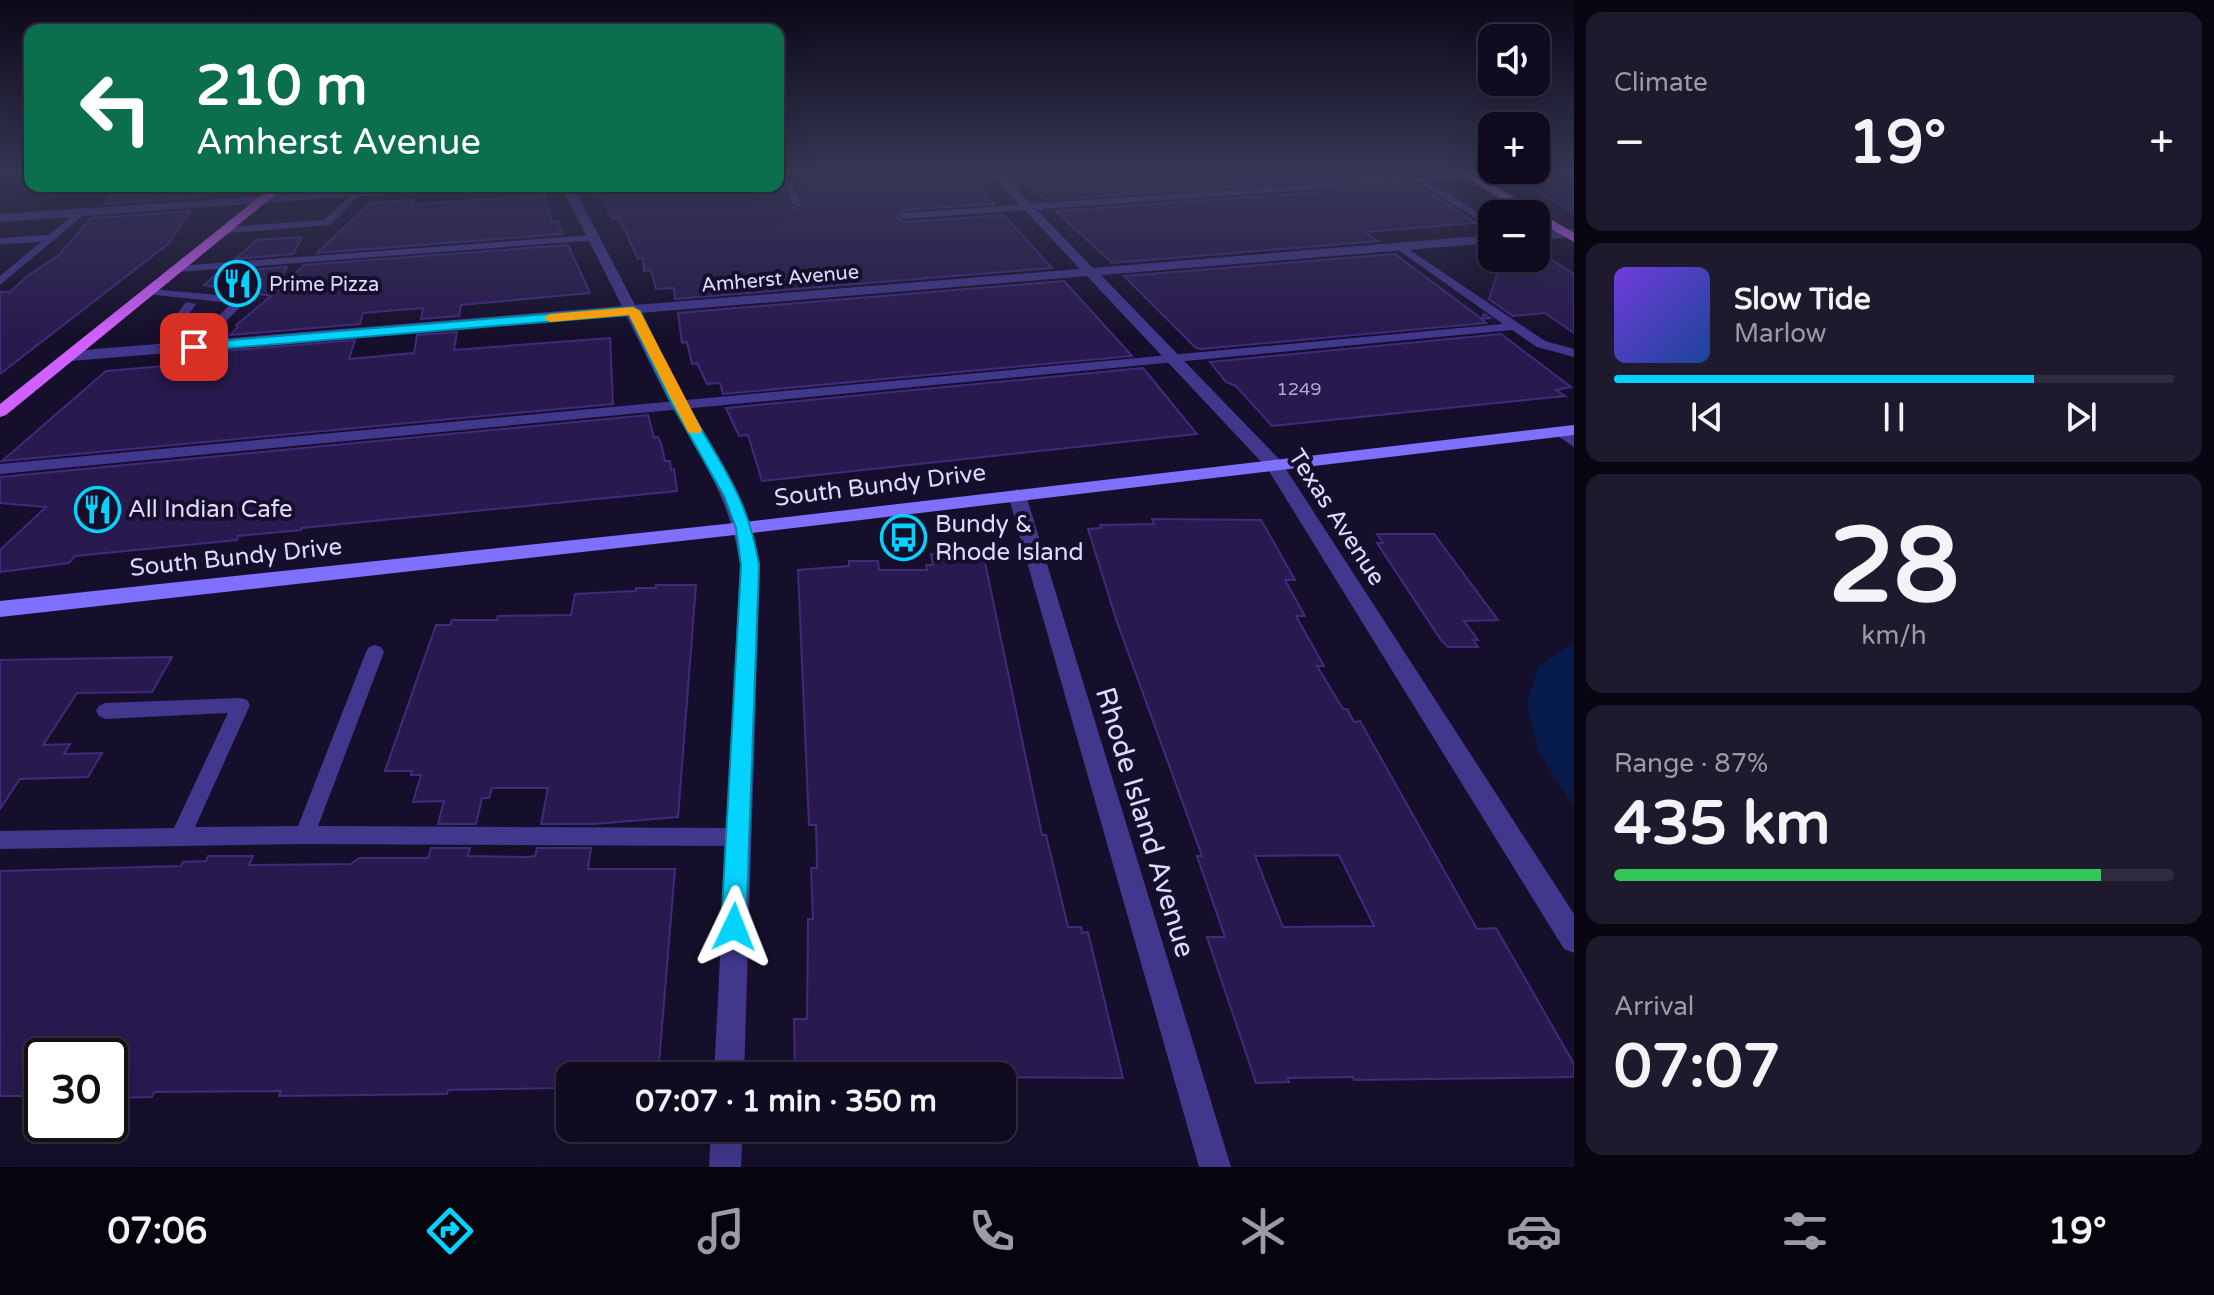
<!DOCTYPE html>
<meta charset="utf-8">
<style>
:root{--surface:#100b20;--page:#1e192d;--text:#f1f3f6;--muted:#9c9ba5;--line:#302b3e;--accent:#05d3ff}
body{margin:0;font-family:"Varela Round",sans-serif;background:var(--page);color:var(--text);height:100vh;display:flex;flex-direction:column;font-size:30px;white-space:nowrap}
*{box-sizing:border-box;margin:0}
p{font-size:26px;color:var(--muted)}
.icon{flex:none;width:44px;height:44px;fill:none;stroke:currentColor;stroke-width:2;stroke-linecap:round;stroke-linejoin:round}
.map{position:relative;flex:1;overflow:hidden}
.details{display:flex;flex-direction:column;gap:12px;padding:12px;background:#090612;width:640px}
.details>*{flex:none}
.hud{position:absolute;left:24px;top:24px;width:760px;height:168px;border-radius:16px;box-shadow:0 8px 32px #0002,0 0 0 2px var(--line);background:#0b6e4f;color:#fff;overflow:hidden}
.tools{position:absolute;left:1478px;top:24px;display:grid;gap:16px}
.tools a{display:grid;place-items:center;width:72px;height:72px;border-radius:16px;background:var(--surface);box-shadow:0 8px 32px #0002,0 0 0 2px var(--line);font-size:40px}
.speed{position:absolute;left:24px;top:1038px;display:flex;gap:16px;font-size:40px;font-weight:700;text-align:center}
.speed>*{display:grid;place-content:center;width:104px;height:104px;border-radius:50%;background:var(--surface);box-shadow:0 8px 32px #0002,0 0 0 2px var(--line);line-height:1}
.speed .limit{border:4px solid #111;border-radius:12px;background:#fff;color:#111}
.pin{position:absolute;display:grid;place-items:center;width:68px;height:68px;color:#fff;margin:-34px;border-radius:16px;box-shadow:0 4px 12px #0006}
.me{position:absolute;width:88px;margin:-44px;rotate:2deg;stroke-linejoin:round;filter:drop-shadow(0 0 6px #0008)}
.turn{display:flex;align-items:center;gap:28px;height:168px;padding:0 40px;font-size:36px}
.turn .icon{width:104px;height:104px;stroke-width:2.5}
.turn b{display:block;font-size:56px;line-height:68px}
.big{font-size:60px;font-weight:700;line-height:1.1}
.details .tile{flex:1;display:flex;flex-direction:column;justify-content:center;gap:12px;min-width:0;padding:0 28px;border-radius:16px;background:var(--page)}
.details .dial{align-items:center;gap:0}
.dial b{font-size:104px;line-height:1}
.song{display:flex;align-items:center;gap:24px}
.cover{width:96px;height:96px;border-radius:12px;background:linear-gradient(135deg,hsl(260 70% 55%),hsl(220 70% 35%))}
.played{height:8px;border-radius:4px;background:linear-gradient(90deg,var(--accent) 75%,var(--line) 75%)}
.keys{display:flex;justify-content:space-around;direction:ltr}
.heat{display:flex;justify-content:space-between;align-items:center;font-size:44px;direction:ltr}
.charge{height:12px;border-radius:6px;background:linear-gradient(90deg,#34c759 87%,var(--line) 0)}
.trip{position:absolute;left:556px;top:1062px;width:460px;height:80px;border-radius:16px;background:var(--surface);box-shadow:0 8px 32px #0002,0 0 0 2px var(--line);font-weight:700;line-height:80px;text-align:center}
.dock{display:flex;height:128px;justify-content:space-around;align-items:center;background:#06040d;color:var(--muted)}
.dock .icon{width:56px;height:56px}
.dock .selected{color:var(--accent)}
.dock b{font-size:36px;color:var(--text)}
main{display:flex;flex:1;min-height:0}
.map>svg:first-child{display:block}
</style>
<main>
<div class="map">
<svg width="1574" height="1167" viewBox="0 0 1574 1167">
<rect width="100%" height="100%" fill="#160f2b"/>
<path fill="#071b4c" d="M1574 642V806L1538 751 1527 702 1539 666Z"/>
<g fill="#281a4e" stroke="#402a7b" stroke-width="2" fill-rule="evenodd">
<path d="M880 173H966L994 204 904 210 896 217 904 222 1004 215 1052 268 675 299 674 288 656 289 651 270 644 271 643 258 638 259 619 218 613 219 598 193 708 186 715 194 725 190 724 186 780 184 790 206 800 210 806 204 793 179Z"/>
<path d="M1018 173H1398L1401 175 1045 200Z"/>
<path d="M1504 173 1574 174V213L1557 203Z"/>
<path d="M1417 185 1476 223 1365 232 1378 241 1112 263 1056 211Z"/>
<path d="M120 186H209L201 197 104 204Z"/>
<path d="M544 195 552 222 558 221 562 234 317 253 370 203 414 200 410 205Z"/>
<path d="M191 211 168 244 0 374V292H10L26 277 59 255 91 218Z"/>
<path d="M302 237 293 254 235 259 257 240Z"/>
<path d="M568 245 590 293 461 305 459 316 421 319 423 308 363 313 360 324 230 335 238 327 236 325 271 296 204 285 219 272 287 267 271 296 304 265Z"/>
<path d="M1395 254 1482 319 1484 314 1490 318 1481 319 1486 323 1201 349 1196 348 1124 276Z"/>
<path d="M1546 256 1574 274V333L1545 313 1513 316 1489 299 1502 258Z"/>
<path d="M1064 281 1132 356 723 394 720 383 707 384 697 363 692 364 687 342 682 343 678 313Z"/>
<path d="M457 332 454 350 610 338 613 404 2 461 106 371 200 363 211 352 355 340 349 359 414 353 417 335Z"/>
<path d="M1501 334 1571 387 1556 390 1565 396 1272 426 1236 386 1226 382 1210 362Z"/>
<path d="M1143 368 1197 434 762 481 748 435 739 436 726 408Z"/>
<path d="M648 415 654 438 658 437 661 443 665 461H670L671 470 674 469 677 491 302 528 301 530 238 536 237 540 75 556 69 563 0 572V550L46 507 0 503V477Z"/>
<path d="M1152 519 1261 520 1295 580H1285L1305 616H1296L1324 666H1317L1343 709H1347L1354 722 1360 721 1477 929 1496 928 1574 1064V1077L1354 1080 1353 1077 1287 1078 1289 1082 1256 1083 1207 937H1225L1197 856H1202L1116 619 1088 529 1101 528 1100 525 1154 524ZM1339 855 1374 926 1283 927 1255 856Z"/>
<path d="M1377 534H1434L1498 620 1464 621 1478 640H1473L1478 647H1448L1441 640 1377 543H1383Z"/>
<path d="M983 553 1042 835H1046L1068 927H1081L1082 933 1088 932 1123 1078 795 1076 794 1019H807L808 919H813L811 868H817L816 825H809L798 570 849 566V561H878L879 570H927L926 565H933L931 554Z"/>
<path d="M656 585H696L678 817 594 824H541L548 788H492L489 798H482L476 824H438L444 801 413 802 421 775H411L412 771H385L436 625H450L452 620H497L498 616 571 615 575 594 635 591 636 588H656Z"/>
<path d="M172 657 152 692 77 693 43 745 70 744 64 754 102 753 88 777 20 779 0 809V660Z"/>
<path d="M431 848H470L468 856 527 857 535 856 537 848H591L588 869H675L658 1076H557L556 1088 448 1090 447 1094 279 1096 281 1091 154 1092 152 1097 110 1098V1056H42V1096H0V871L181 866 183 862 206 861 208 856H253L249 865 351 864 359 858H428Z"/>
</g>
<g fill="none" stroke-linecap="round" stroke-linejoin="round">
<g fill="#41378d" fill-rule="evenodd">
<path d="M778 173H786L803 205 801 207 793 205Z"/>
<path d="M1470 173 1475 176 1473 178 904 219 899 216 904 213Z"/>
<path d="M1425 183H1431L1492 221V228L1425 187Z"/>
<path d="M711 186H721L722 189 714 191Z"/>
<path d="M357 190 362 193 330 225 227 233 222 230 227 227 324 220Z"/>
<path d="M78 211 86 213 0 285V276L41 242 0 244V238L49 235Z"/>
<path d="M593 235 597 236V240L178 272 173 269 178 266Z"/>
<path d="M1401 244 1545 341 1574 349V357L1537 347 1512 330 0 474V464L1503 324 1397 249 1396 247Z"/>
<path d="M150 289 241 297 247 300 198 350 194 351 188 347 203 332C191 329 180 327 177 314L186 302 196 304 189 314C191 323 200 324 208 326L232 303 146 294 144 292Z"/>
<path d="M1560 427 1574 436V447L1555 434V428Z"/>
<path d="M375 645 381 647 384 652 318 826 737 828 744 830 747 837 744 844 737 846 304 844 0 849V831L174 828 228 713 105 719 99 716 96 711 99 706 105 703 241 698 247 700 250 705 195 827 298 826 366 652 369 647Z"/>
</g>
<g fill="#41378d" fill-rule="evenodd">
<path d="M990 173H1001L1093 268 1492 235V243L1101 275 1280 460 1574 914V953L1564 949 1267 468 1087 276 640 313C656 345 671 377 689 407 722 464 748 499 760 565L744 1076H714L740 565C730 499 705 465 673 408 656 378 642 346 626 315L71 361 63 356 71 351 622 306 561 186H573L635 305 1080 269Z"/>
<path d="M408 186H464L458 189 0 222V214Z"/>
<path d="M1574 229V237L1536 240V232Z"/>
<path d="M1017 489 1026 495 1231 1167H1199L1008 495Z"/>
<path d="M711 1128H743L741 1167H709Z"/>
</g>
<path fill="#7f70ff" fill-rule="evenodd" d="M1574 425V435L744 534 0 617V601L744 522Z"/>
<g fill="#d060ff" fill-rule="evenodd">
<path d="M1459 173H1473L1574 233V242L1536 220V214H1525Z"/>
<path d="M273 186H286L6 415 0 417V404Z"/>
</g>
</g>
<linearGradient id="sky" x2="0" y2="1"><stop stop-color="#0c0818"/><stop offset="0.51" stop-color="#363755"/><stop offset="1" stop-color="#363755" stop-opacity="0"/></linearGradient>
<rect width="1574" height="336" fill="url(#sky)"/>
<path fill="#05d3ff" stroke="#0389a6" stroke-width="2" d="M633 307 640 311C655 342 670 374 687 404 719 463 748 496 759 565L746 927 743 935 734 939 725 935 721 927 741 565 736 528 724 496 672 404 629 315 194 351 187 347 194 343Z"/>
<path fill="#f59e0b" d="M633 307 640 311 702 430 700 433H689L687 430 629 315 550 322 544 318 550 314Z"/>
<defs>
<symbol id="restaurant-ring" viewBox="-11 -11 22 22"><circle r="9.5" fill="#160f2b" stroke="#05d3ff" stroke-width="1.5"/><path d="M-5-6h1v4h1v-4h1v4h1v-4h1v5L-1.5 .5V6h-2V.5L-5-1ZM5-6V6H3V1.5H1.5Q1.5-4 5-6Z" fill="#05d3ff"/></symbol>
<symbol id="bus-ring" viewBox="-11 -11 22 22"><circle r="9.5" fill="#160f2b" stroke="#05d3ff" stroke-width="1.5"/><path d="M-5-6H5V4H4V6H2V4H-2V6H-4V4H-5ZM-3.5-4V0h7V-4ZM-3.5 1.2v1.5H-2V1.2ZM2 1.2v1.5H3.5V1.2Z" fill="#05d3ff"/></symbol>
</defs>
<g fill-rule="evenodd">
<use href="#restaurant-ring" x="212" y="258" width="51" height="51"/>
<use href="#restaurant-ring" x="72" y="484" width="51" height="51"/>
<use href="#bus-ring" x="878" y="512" width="51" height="51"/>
</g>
<g text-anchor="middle" stroke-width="8" stroke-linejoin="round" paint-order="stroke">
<g font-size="18" fill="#b2a9d3">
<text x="1299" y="395">1249</text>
</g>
<g font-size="20" fill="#e0d9ff" stroke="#160f2b">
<text transform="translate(780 278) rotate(-5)" y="7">Amherst Avenue</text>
</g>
<g font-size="20" fill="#e0d9ff" stroke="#160f2b" text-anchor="start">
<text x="269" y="291">Prime Pizza</text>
</g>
<g font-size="24" fill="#e0d9ff" stroke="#160f2b">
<text transform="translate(880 485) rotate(-7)" y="8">South Bundy Drive</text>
<text transform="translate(1337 517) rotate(57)" y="8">Texas Avenue</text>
<text transform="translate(236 557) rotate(-6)" y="8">South Bundy Drive</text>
</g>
<g font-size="24" fill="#e0d9ff" stroke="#160f2b" text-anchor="start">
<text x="128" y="517">All Indian Cafe</text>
<text x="935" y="532">Bundy &amp;<tspan x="935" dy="28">Rhode Island</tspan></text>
</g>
<g font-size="28" fill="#e0d9ff" stroke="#160f2b">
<text transform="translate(1146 822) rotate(73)" y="10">Rhode Island Avenue</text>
</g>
</g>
</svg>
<div class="tools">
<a><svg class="icon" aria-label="sound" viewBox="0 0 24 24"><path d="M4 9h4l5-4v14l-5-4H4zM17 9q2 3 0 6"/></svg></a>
<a>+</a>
<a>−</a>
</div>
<div class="speed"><div class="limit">30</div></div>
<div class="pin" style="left:194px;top:347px;background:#d93025"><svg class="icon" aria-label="arrive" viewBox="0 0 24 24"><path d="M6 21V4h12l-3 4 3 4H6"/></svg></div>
<svg class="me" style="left:734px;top:927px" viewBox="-20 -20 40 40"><path d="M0-17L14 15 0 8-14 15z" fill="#05d3ff" stroke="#fff" stroke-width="4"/></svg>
<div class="trip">07:07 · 1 min · 350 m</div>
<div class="hud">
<div class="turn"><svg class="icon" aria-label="left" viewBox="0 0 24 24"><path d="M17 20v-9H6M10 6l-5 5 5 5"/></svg><div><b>210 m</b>Amherst Avenue</div></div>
</div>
</div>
<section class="details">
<div class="tile"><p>Climate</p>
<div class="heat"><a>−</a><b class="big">19°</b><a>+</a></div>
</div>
<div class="tile">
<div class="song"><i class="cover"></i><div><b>Slow Tide</b><p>Marlow</p></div></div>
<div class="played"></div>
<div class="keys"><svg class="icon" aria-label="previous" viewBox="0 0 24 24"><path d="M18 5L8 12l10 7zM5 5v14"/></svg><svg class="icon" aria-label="pause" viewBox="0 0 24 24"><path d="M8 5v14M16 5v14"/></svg><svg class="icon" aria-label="next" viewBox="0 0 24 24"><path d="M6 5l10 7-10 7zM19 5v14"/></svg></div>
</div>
<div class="tile dial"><b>28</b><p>km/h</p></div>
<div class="tile"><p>Range · 87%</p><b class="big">435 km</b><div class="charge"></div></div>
<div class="tile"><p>Arrival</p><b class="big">07:07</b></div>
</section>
</main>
<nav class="dock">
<b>07:06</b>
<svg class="icon selected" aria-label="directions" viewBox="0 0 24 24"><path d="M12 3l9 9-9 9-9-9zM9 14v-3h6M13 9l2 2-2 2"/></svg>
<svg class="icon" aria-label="music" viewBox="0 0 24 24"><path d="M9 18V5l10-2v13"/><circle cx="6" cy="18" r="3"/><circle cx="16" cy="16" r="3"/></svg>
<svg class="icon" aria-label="phone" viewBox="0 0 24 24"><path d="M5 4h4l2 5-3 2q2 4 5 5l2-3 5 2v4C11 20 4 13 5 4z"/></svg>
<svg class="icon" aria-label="climate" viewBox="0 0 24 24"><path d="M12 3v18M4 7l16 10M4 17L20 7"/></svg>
<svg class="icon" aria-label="car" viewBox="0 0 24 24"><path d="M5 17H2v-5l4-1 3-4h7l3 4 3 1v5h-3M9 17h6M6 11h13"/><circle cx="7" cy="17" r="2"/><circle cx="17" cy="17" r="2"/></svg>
<svg class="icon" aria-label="filters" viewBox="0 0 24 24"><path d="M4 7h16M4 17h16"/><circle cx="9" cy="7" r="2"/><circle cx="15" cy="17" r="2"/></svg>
<b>19°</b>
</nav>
